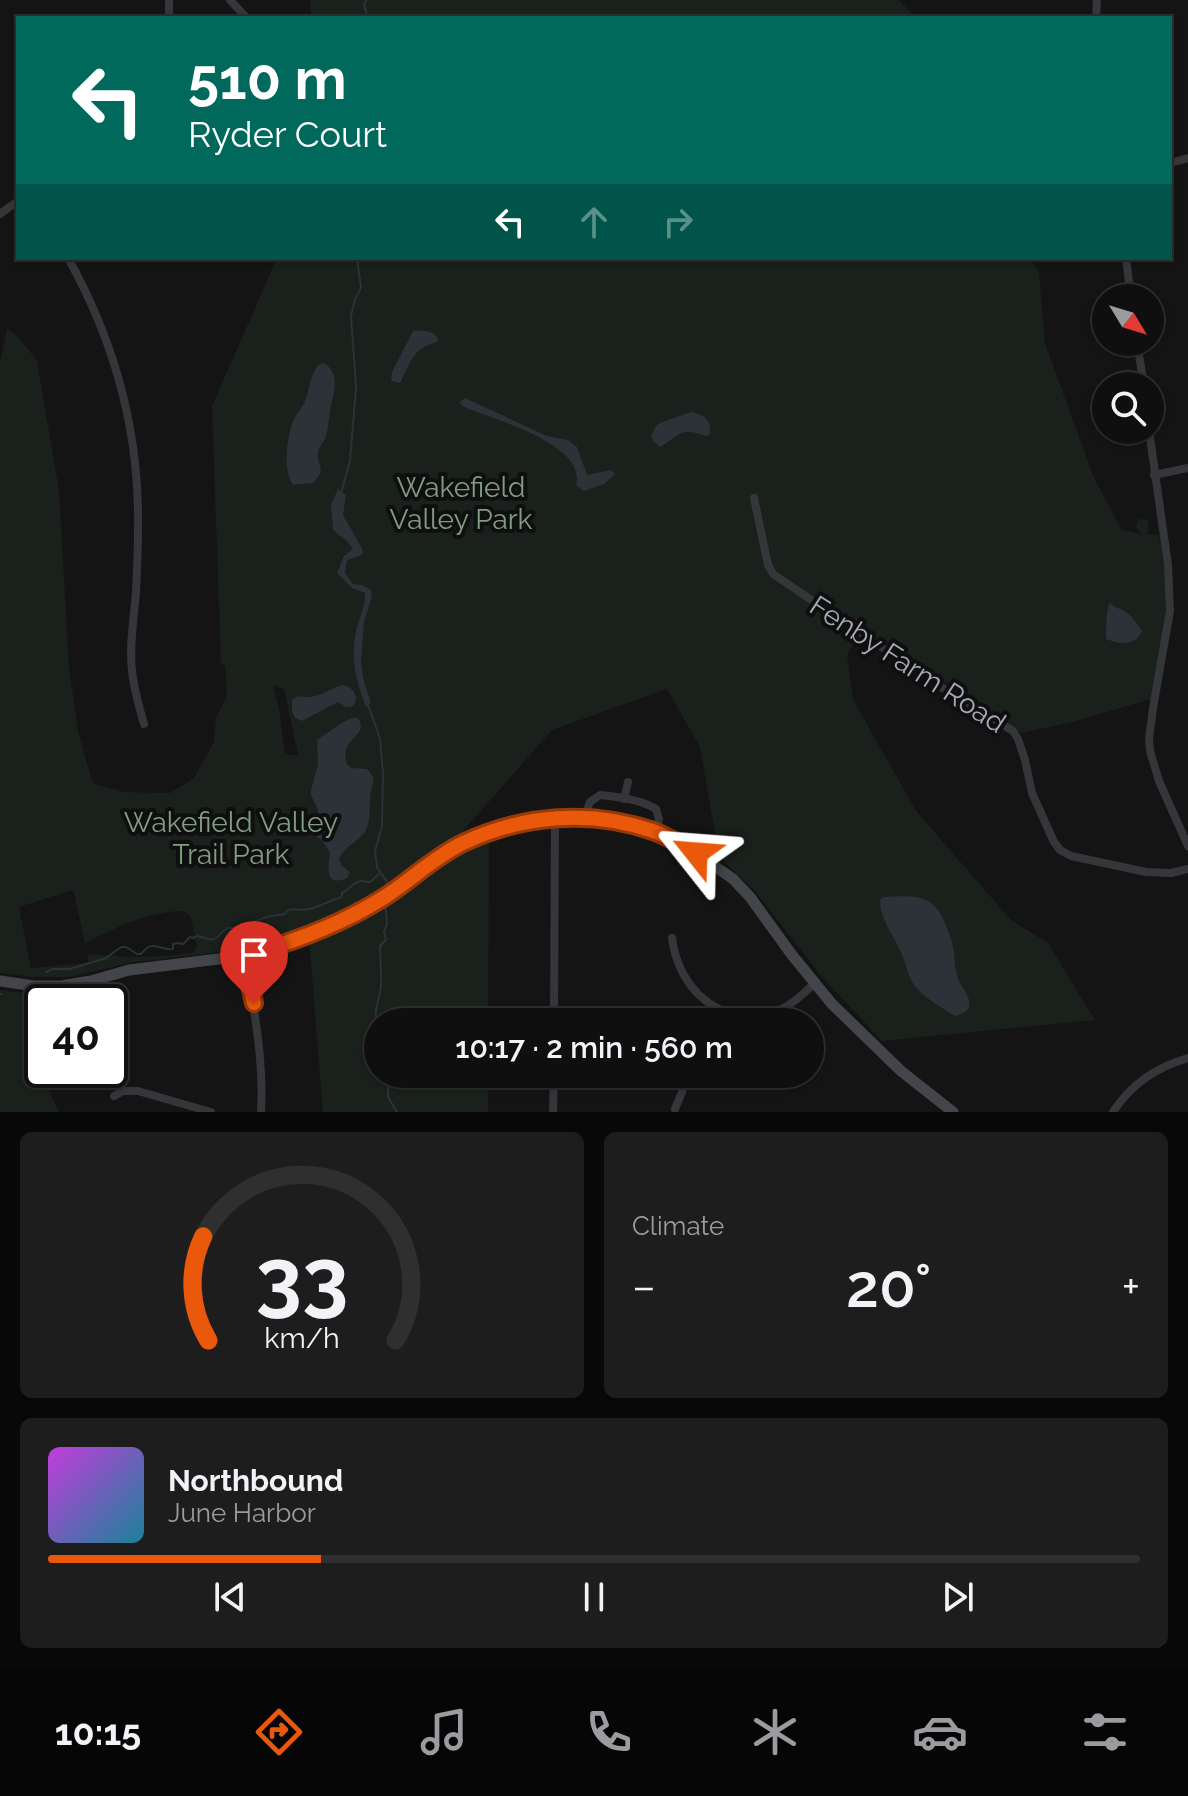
<!DOCTYPE html>
<meta charset="utf-8">
<style>
:root{--surface:#0f0f10;--page:#1d1d1e;--text:#f1f3f6;--muted:#9b9c9f;--line:#2f2f30;--accent:#ea580c}
body{margin:0;font-family:Raleway,sans-serif;background:var(--page);color:var(--text);height:100vh;display:flex;flex-direction:column;font-size:30px;white-space:nowrap}
*{box-sizing:border-box;margin:0}
p{font-size:26px;color:var(--muted)}
.icon{flex:none;width:44px;height:44px;fill:none;stroke:currentColor;stroke-width:2;stroke-linecap:round;stroke-linejoin:round}
.map{position:relative;height:1112px;overflow:hidden}
.drawer{display:flex;flex-direction:column;gap:20px;padding:20px;background:#080809;flex:1}
.drawer>*{flex:none}
.hud{position:absolute;left:16px;top:16px;width:1156px;height:244px;border-radius:0px;box-shadow:0 2px 6px #0004,0 0 0 2px var(--line);background:#00695c;color:#fff;overflow:hidden}
.needle{width:52px;rotate:128deg}
.buttons{position:absolute;left:1092px;top:284px;display:grid;gap:16px}
.buttons a{display:grid;place-items:center;width:72px;height:72px;border-radius:50%;background:var(--surface);box-shadow:0 2px 6px #0004,0 0 0 2px var(--line);font-size:40px}
.speed{position:absolute;left:24px;top:984px;display:flex;gap:16px;font-size:40px;font-weight:700;text-align:center}
.speed>*{display:grid;place-content:center;width:104px;height:104px;border-radius:50%;background:var(--surface);box-shadow:0 2px 6px #0004,0 0 0 2px var(--line);line-height:1}
.speed .limit{border:4px solid #111;border-radius:12px;background:#fff;color:#111}
.pin{position:absolute;display:grid;place-items:center;width:68px;height:68px;color:#fff;margin:-82px -34px;border-radius:50% 50% 50% 0;rotate:-45deg;box-shadow:0 0 8px #0007}
.pin .icon{rotate:45deg}
.me{position:absolute;width:88px;margin:-44px;rotate:298deg;stroke-linejoin:round;filter:drop-shadow(0 0 6px #0008)}
.turn{display:flex;align-items:center;gap:28px;height:168px;padding:0 40px;font-size:36px}
.turn .icon{width:104px;height:104px;stroke-width:2.5}
.turn b{display:block;font-size:56px;line-height:68px}
.lanes{display:flex;align-items:center;height:76px;padding:0 40px;background:#0003;justify-content:center;gap:40px;direction:ltr}
.lanes .off{opacity:.35}
.big{font-size:60px;font-weight:600;line-height:1.1}
.drawer .card{flex:1;display:flex;flex-direction:column;justify-content:center;gap:12px;min-width:0;padding:0 28px;border-radius:12px;background:var(--page)}
.drawer .dial{align-items:center;gap:0}
.dial svg{height:208px;overflow:visible;fill:none;stroke:var(--line);stroke-width:7;stroke-linecap:round;text-anchor:middle}
.dial text{fill:var(--text);stroke:none}
.song{display:flex;align-items:center;gap:24px}
.cover{width:96px;height:96px;border-radius:12px;background:linear-gradient(135deg,hsl(290 70% 55%),hsl(190 70% 35%))}
.played{height:8px;border-radius:4px;background:linear-gradient(90deg,var(--accent) 25%,var(--line) 25%)}
.keys{display:flex;justify-content:space-around;direction:ltr}
.heat{display:flex;justify-content:space-between;align-items:center;font-size:44px;direction:ltr}
.drawer .tiles{flex:1;display:grid;gap:20px;grid-template-columns:1fr 1fr}
.card:last-child{grid-column:span 2}
.trip{position:absolute;left:364px;top:1008px;width:460px;height:80px;border-radius:40px;background:var(--surface);box-shadow:0 2px 6px #0004,0 0 0 2px var(--line);font-weight:600;line-height:80px;text-align:center}
.menu{display:flex;height:128px;justify-content:space-around;align-items:center;background:#060606;color:var(--muted)}
.menu .icon{width:56px;height:56px}
.menu .active{color:var(--accent)}
.menu b{font-size:36px;color:var(--text)}
.map>svg:first-child{display:block}
</style>
<div class="map">
<svg width="1188" height="1112" viewBox="0 0 1188 1112">
<rect width="100%" height="100%" fill="#141415"/>
<g fill="#1a201b" fill-rule="evenodd">
<path d="M310 0H899L916 18H311Z"/>
<path d="M277 258H1030L1039 273 1045 343 1094 478 1122 530 1142 534 1136 528 1138 519 1148 520V532L1145 534 1159 535 1165 572 1167 608 1151 699 1073 722 1021 733 942 680 862 631 847 655 853 700 917 812 1011 920 1048 943 1095 1020 882 1041 822 977 755 891 719 857 700 747 667 689 552 730 456 839 489 843 488 1022H378V1074H488V1112H323L308 927 269 941 229 951 134 962 69 977H32L0 973V364L7 328 21 340 37 361 59 490 69 668 78 731 92 781 97 785 125 792 170 793 194 778 214 742 216 718 227 696 225 666 221 664 212 406ZM273 685 284 689 298 755H285L279 708ZM73 890 85 943C115 928 149 911 184 911L191 917 197 947 192 953 165 956 134 957 87 954 89 963 31 968 19 907Z"/>
<path d="M0 990 48 996 89 991 92 1002H42V1070H55L48 1089 59 1112H0Z"/>
</g>
<g fill="#2b3238">
<path d="M413 331C422 330 435 330 438 340L437 342C412 348 411 363 400 383L391 381 392 372Z"/>
<path d="M324 363C342 375 333 394 330 410 329 419 328 428 326 436 324 442 318 448 318 454 318 469 327 468 313 483L293 485C282 469 287 433 295 417 298 411 303 407 305 401 310 388 310 376 318 365Z"/>
<path d="M465 398 547 436 568 440 577 447 587 475 611 470 615 474 604 484 584 491 576 485C587 443 490 419 462 406L460 402Z"/>
<path d="M691 412C703 415 711 418 710 433L707 436C700 435 692 431 686 432 676 433 669 443 660 447L654 442 651 436C654 431 654 427 659 424 662 422 685 414 691 412Z"/>
<path d="M338 489 346 495 343 515 363 550 362 555 347 560 345 573 353 584 362 585 371 590 372 596 364 622 361 661 363 678 371 703 366 707C356 680 350 659 356 631 359 618 366 606 365 593L352 588 337 573 344 556 353 549 347 541 333 530 331 505Z"/>
<path d="M1110 603C1115 608 1120 608 1126 612 1133 617 1137 624 1142 631 1135 647 1119 644 1106 639 1106 631 1106 609 1110 603Z"/>
<path d="M342 685C353 686 361 698 352 707H346L338 702 302 721 295 718 292 711V700L298 696C318 700 324 691 342 685Z"/>
<path d="M352 718H358C370 738 341 734 346 763L351 768 367 769 374 778C373 785 370 791 370 798 369 809 371 820 366 830 359 842 344 846 339 859L342 866 350 872 347 878C324 888 328 867 330 853L321 839 317 837 319 829 318 809 311 795V790L318 764 317 740C326 734 343 721 352 718Z"/>
<path d="M883 897C911 896 933 892 945 923 948 931 952 939 953 947 955 957 954 968 958 978 960 986 972 997 969 1006 968 1012 961 1014 955 1016 941 1007 925 999 915 986 908 977 907 967 903 957 896 938 880 921 880 900Z"/>
</g>
<g fill="none" stroke-linecap="round" stroke-linejoin="round">
<g stroke="#2b3238" stroke-width="2">
<path d="M366 0 364 5 368 18"/>
<path d="M341 493 350 461 356 387 351 316 355 299 361 288 357 258"/>
<path d="M368 705 380 739 383 774 382 826 375 851 377 867 387 882 385 891"/>
<path d="M46 972 52 969H70L106 958 121 947H126L137 954H141C154 938 158 951 173 949V944L178 943 183 944 190 937 193 938 197 936C218 941 210 943 227 928 245 929 255 919 272 916 276 915 280 915 285 914L288 910C296 908 300 911 309 909 320 907 330 900 342 897V893C349 890 354 881 361 881 364 881 367 882 370 882L379 874"/>
<path d="M0 994H1"/>
<path d="M378 1024C372 1011 380 1000 381 986 382 973 380 959 380 946L386 940 384 932 387 924 385 902"/>
<path d="M388 1074V1097L397 1112"/>
</g>
<g stroke="#35363a" stroke-width="8">
<path d="M169 0V18"/>
<path d="M230 0 247 18"/>
<path d="M1096 18 1097 0"/>
<path d="M1170 163 1188 158"/>
<path d="M0 214 18 201"/>
<path d="M68 258C115 342 140 435 138 531 138 552 137 572 136 592 134 618 129 645 132 671 134 689 139 707 144 724"/>
<path d="M1126 258 1131 298"/>
<path d="M1137 342 1144 386"/>
<path d="M1149 430 1168 565 1170 611 1154 702 1149 738 1150 751 1159 781 1188 846"/>
<path d="M1154 475 1188 468"/>
<path d="M754 498 768 565 773 574 933 682 1013 731 1018 739 1025 760 1032 793 1054 842 1060 850 1071 856 1146 872 1171 873 1188 869"/>
<path d="M624 799 628 782"/>
<path d="M585 816 590 802 600 795C618 797 640 799 656 809L659 819 656 831"/>
<path d="M672 938C678 988 720 1029 774 1012 790 1007 803 994 815 983"/>
<path d="M243 956C255 1007 264 1060 261 1112"/>
<path d="M554 1022 555 819"/>
<path d="M703 1022 712 1005"/>
<path d="M114 1096 123 1091H138L211 1112"/>
<path d="M675 1109 682 1092 685 1074"/>
<path d="M553 1112 554 1074"/>
<path d="M1113 1112C1131 1084 1156 1067 1188 1058"/>
</g>
<path stroke="#43454a" stroke-width="11" d="M0 981 34 986H61L91 981 129 970 243 956 285 945 347 917 381 900 462 844 518 824 538 820 585 816 608 820 656 831 696 853 733 879 750 897 792 955 832 1004 901 1071 953 1112"/>
</g>
<g fill="none" stroke-linecap="round" stroke-linejoin="round">
<defs>
<path id="route" d="M254 1003 243 956C291 943 340 925 383 898 410 881 434 857 463 843 522 815 591 809 653 831 668 836 682 846 696 853"/>
</defs>
<use href="#route" stroke="#983908" stroke-width="20"/>
<use href="#route" stroke="#ea580c" stroke-width="14"/>
</g>
<g text-anchor="middle" stroke-width="8" stroke-linejoin="round" paint-order="stroke">
<g font-size="28" fill="#809d82" stroke="#0f0f10">
<text x="461" y="497">Wakefield<tspan x="461" dy="32">Valley Park</tspan></text>
<text x="231" y="832">Wakefield Valley<tspan x="231" dy="32">Trail Park</tspan></text>
</g>
<g font-size="28" fill="#a7aab4" stroke="#0f0f10">
<text transform="translate(908 664) rotate(33)" y="10">Fenby Farm Road</text>
</g>
</g>
</svg>
<div class="buttons">
<a><svg class="needle" viewBox="-14 -14 28 28"><path d="M0-13l5 13h-10z" fill="#e53935"/><path d="M0 13l5-13h-10z" fill="#9b9c9f"/></svg></a>
<a><svg class="icon" aria-label="search" viewBox="0 0 24 24"><circle cx="10" cy="10" r="6"/><path d="M15 15l6 6"/></svg></a>
</div>
<div class="speed"><div class="limit">40</div></div>
<div class="pin" style="left:254px;top:1003px;background:#d93025"><svg class="icon" aria-label="arrive" viewBox="0 0 24 24"><path d="M6 21V4h12l-3 4 3 4H6"/></svg></div>
<svg class="me" style="left:696px;top:853px" viewBox="-20 -20 40 40"><path d="M0-17L14 15 0 8-14 15z" fill="#ea580c" stroke="#fff" stroke-width="4"/></svg>
<div class="trip">10:17 · 2 min · 560 m</div>
<div class="hud">
<div class="turn"><svg class="icon" aria-label="left" viewBox="0 0 24 24"><path d="M17 20v-9H6M10 6l-5 5 5 5"/></svg><div><b>510 m</b>Ryder Court</div></div>
<div class="lanes"><svg class="icon" aria-label="left" viewBox="0 0 24 24"><path d="M17 20v-9H6M10 6l-5 5 5 5"/></svg><svg class="icon off" aria-label="ahead" viewBox="0 0 24 24"><path d="M12 20V5M6 11l6-6 6 6"/></svg><svg class="icon off" aria-label="right" viewBox="0 0 24 24"><path d="M7 20v-9h11M14 6l5 5-5 5"/></svg></div>
</div>
</div>
<section class="drawer">
<div class="tiles">
<div class="card dial"><svg viewBox="0 0 100 80">
<path d="M14 69A42 42 0 1 1 86 69"/>
<path d="M14 69A42 42 0 0 1 12 29" stroke="#ea580c"/>
<text x="50" y="56" font-size="32" font-weight="700">33</text>
<text x="50" y="72" font-size="11">km/h</text>
</svg></div>
<div class="card"><p>Climate</p>
<div class="heat"><a>−</a><b class="big">20°</b><a>+</a></div>
</div>
<div class="card">
<div class="song"><i class="cover"></i><div><b>Northbound</b><p>June Harbor</p></div></div>
<div class="played"></div>
<div class="keys"><svg class="icon" aria-label="previous" viewBox="0 0 24 24"><path d="M18 5L8 12l10 7zM5 5v14"/></svg><svg class="icon" aria-label="pause" viewBox="0 0 24 24"><path d="M8 5v14M16 5v14"/></svg><svg class="icon" aria-label="next" viewBox="0 0 24 24"><path d="M6 5l10 7-10 7zM19 5v14"/></svg></div>
</div>
</div>
</section>
<nav class="menu">
<b>10:15</b>
<svg class="icon active" aria-label="directions" viewBox="0 0 24 24"><path d="M12 3l9 9-9 9-9-9zM9 14v-3h6M13 9l2 2-2 2"/></svg>
<svg class="icon" aria-label="music" viewBox="0 0 24 24"><path d="M9 18V5l10-2v13"/><circle cx="6" cy="18" r="3"/><circle cx="16" cy="16" r="3"/></svg>
<svg class="icon" aria-label="phone" viewBox="0 0 24 24"><path d="M5 4h4l2 5-3 2q2 4 5 5l2-3 5 2v4C11 20 4 13 5 4z"/></svg>
<svg class="icon" aria-label="climate" viewBox="0 0 24 24"><path d="M12 3v18M4 7l16 10M4 17L20 7"/></svg>
<svg class="icon" aria-label="car" viewBox="0 0 24 24"><path d="M5 17H2v-5l4-1 3-4h7l3 4 3 1v5h-3M9 17h6M6 11h13"/><circle cx="7" cy="17" r="2"/><circle cx="17" cy="17" r="2"/></svg>
<svg class="icon" aria-label="filters" viewBox="0 0 24 24"><path d="M4 7h16M4 17h16"/><circle cx="9" cy="7" r="2"/><circle cx="15" cy="17" r="2"/></svg>
</nav>
